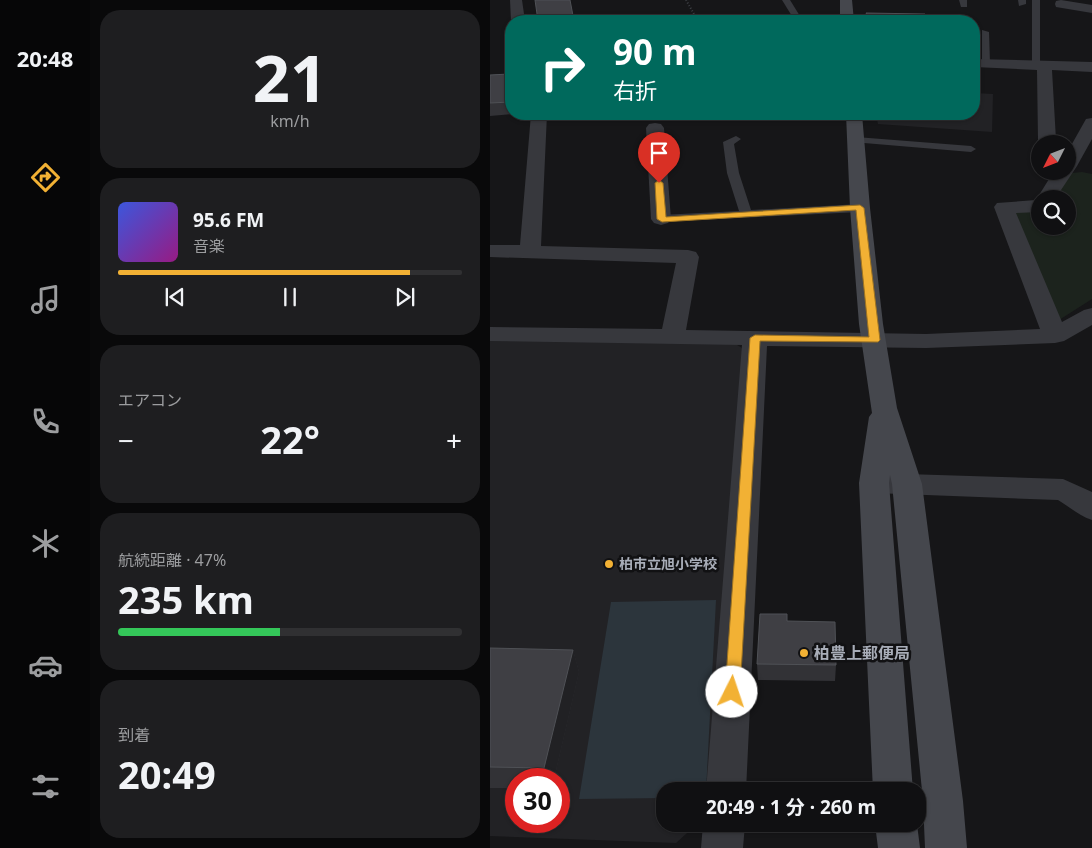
<!DOCTYPE html>
<html lang="ja">
<meta charset="utf-8">
<style>
:root{--surface:#101012;--page:#1e1e20;--text:#f1f3f6;--muted:#9c9d9f;--line:#303032;--accent:#f2b134}
body{margin:0;font-family:"Noto Sans","Noto Sans JP",sans-serif;background:var(--page);color:var(--text);height:100vh;display:flex;flex-direction:column;font-size:19px;white-space:nowrap}
*{box-sizing:border-box;margin:0}
p{font-size:16px;color:var(--muted)}
.icon{flex:none;width:28px;height:28px;fill:none;stroke:currentColor;stroke-width:2;stroke-linecap:round;stroke-linejoin:round}
.map{position:relative;flex:1;overflow:hidden}
.drawer{display:flex;flex-direction:column;gap:10px;padding:10px;background:#09090a;width:400px}
.drawer>*{flex:none}
.guide{position:absolute;left:15px;top:15px;width:475px;height:105px;border-radius:20px;box-shadow:0 1px 4px #0004,0 0 0 1px var(--line);background:#00695c;color:#fff;overflow:hidden}
.needle{width:32px;rotate:228deg}
.controls{position:absolute;left:541px;top:135px;display:grid;gap:10px}
.controls a{display:grid;place-items:center;width:45px;height:45px;border-radius:50%;background:var(--surface);box-shadow:0 1px 4px #0004,0 0 0 1px var(--line);font-size:25px}
.speed{position:absolute;left:15px;top:768px;display:flex;gap:10px;font-size:25px;font-weight:700;text-align:center}
.speed>*{display:grid;place-content:center;width:65px;height:65px;border-radius:50%;background:var(--surface);box-shadow:0 1px 4px #0004,0 0 0 1px var(--line);line-height:1}
.speed .limit{border:8px solid #d22;background:#fff;color:#111}
.pin{position:absolute;display:grid;place-items:center;width:42px;height:42px;color:#fff;margin:-51px -21px;border-radius:50% 50% 50% 0;rotate:-45deg;box-shadow:0 0 5px #0007}
.pin .icon{rotate:45deg}
.me{position:absolute;width:55px;margin:-28px;rotate:4deg;stroke-linejoin:round;filter:drop-shadow(0 0 4px #0008)}
.turn{display:flex;align-items:center;gap:18px;height:105px;padding:0 25px;font-size:22px}
.turn .icon{width:65px;height:65px;stroke-width:2.5}
.turn b{display:block;font-size:35px;line-height:42px}
.big{font-size:38px;font-weight:700;line-height:1.1}
.drawer .tile{flex:1;display:flex;flex-direction:column;justify-content:center;gap:8px;min-width:0;padding:0 18px;border-radius:20px;background:var(--page)}
.drawer .dial{align-items:center;gap:0}
.dial b{font-size:65px;line-height:1}
.song{display:flex;align-items:center;gap:15px}
.cover{width:60px;height:60px;border-radius:8px;background:linear-gradient(135deg,hsl(230 70% 55%),hsl(310 70% 35%))}
.played{height:5px;border-radius:2px;background:linear-gradient(90deg,var(--accent) 85%,var(--line) 85%)}
.keys{display:flex;justify-content:space-around;direction:ltr}
.heat{display:flex;justify-content:space-between;align-items:center;font-size:28px;direction:ltr}
.charge{height:8px;border-radius:4px;background:linear-gradient(90deg,#34c759 47%,var(--line) 0)}
.trip{position:absolute;left:166px;top:782px;width:270px;height:50px;border-radius:20px;background:var(--surface);box-shadow:0 1px 4px #0004,0 0 0 1px var(--line);font-weight:700;line-height:50px;text-align:center}
main{display:flex;flex:1;min-height:0}
.menu{display:flex;flex-direction:column;width:90px;justify-content:space-around;align-items:center;background:#060607;color:var(--muted)}
.menu .icon{width:35px;height:35px}
.menu .current{color:var(--accent)}
.menu b{font-size:22px;color:var(--text)}
.map>svg:first-child{display:block}
</style>
<main>
<nav class="menu">
<b>20:48</b>
<svg class="icon current" aria-label="directions" viewBox="0 0 24 24"><path d="M12 3l9 9-9 9-9-9zM9 14v-3h6M13 9l2 2-2 2"/></svg>
<svg class="icon" aria-label="music" viewBox="0 0 24 24"><path d="M9 18V5l10-2v13"/><circle cx="6" cy="18" r="3"/><circle cx="16" cy="16" r="3"/></svg>
<svg class="icon" aria-label="phone" viewBox="0 0 24 24"><path d="M5 4h4l2 5-3 2q2 4 5 5l2-3 5 2v4C11 20 4 13 5 4z"/></svg>
<svg class="icon" aria-label="climate" viewBox="0 0 24 24"><path d="M12 3v18M4 7l16 10M4 17L20 7"/></svg>
<svg class="icon" aria-label="car" viewBox="0 0 24 24"><path d="M5 17H2v-5l4-1 3-4h7l3 4 3 1v5h-3M9 17h6M6 11h13"/><circle cx="7" cy="17" r="2"/><circle cx="17" cy="17" r="2"/></svg>
<svg class="icon" aria-label="filters" viewBox="0 0 24 24"><path d="M4 7h16M4 17h16"/><circle cx="9" cy="7" r="2"/><circle cx="15" cy="17" r="2"/></svg>
</nav>
<section class="drawer">
<div class="tile dial"><b>21</b><p>km/h</p></div>
<div class="tile">
<div class="song"><i class="cover"></i><div><b>95.6 FM</b><p>音楽</p></div></div>
<div class="played"></div>
<div class="keys"><svg class="icon" aria-label="previous" viewBox="0 0 24 24"><path d="M18 5L8 12l10 7zM5 5v14"/></svg><svg class="icon" aria-label="pause" viewBox="0 0 24 24"><path d="M8 5v14M16 5v14"/></svg><svg class="icon" aria-label="next" viewBox="0 0 24 24"><path d="M6 5l10 7-10 7zM19 5v14"/></svg></div>
</div>
<div class="tile"><p>エアコン</p>
<div class="heat"><a>−</a><b class="big">22°</b><a>+</a></div>
</div>
<div class="tile"><p>航続距離 · 47%</p><b class="big">235 km</b><div class="charge"></div></div>
<div class="tile"><p>到着</p><b class="big">20:49</b></div>
</section>
<div class="map">
<svg width="602" height="848" viewBox="0 0 602 848">
<rect width="100%" height="100%" fill="#161618"/>
<g fill="#222225" fill-rule="evenodd">
<path d="M484 93 503 94 502 132 388 124 386 114H484Z"/>
<path d="M0 340 244 343 255 350 220 791H175V824H207L186 843 0 836ZM26 779H69V821H26Z"/>
</g>
<path fill="#1c231d" d="M592 172 602 174V299L569 320 525 213 531 210H550V226H578V199H564L582 173Z"/>
<path fill="#2c353c" d="M226 600 216 791H175V798L89 799 121 602Z"/>
<g fill="none" stroke-linecap="round" stroke-linejoin="round">
<path stroke="#3d3f44" stroke-width="2" stroke-dasharray="1 2" stroke-linecap="butt" d="M196 0 208 21"/>
<g fill="#37383d" fill-rule="evenodd">
<path d="M292 0H300L313 21H305Z"/>
<path d="M469 0H477V7H471Z"/>
<path d="M528 0H536V4L529 6Z"/>
<path d="M542 0H550V65L546 68 542 65Z"/>
<path d="M492 30 499 32 500 64 496 67 492 64Z"/>
<path d="M246 136 251 139 244 144 249 173 261 210 370 204 376 208 370 212 167 222 165 219 167 216 171 215 249 211 237 173 233 142Z"/>
<path d="M366 137 481 146 486 149 481 152 362 142 361 140Z"/>
</g>
<g fill="#37383d" fill-rule="evenodd">
<path d="M20 0H32L35 21H21Z"/>
<path d="M571 0 602 5V13L566 7 565 4 566 1Z"/>
<path d="M484 59 602 62V72L562 70 566 140 563 144H550V148L545 144 548 140 547 70 484 67Z"/>
<path d="M41 114H57L51 246 198 250 206 252 209 257 196 330 436 334 550 329 504 207 507 203 546 200 564 171H578V151L596 119 602 118V139L587 166 565 199H550V212L526 213 572 322 594 310 602 308V325L574 341 565 343 436 348 277 346 256 791H216L252 345 0 341V327L172 329 186 263 0 257V245H30Z"/>
<path d="M165 123 171 124 174 128 181 219 178 223 171 225 164 223 161 219 156 128 159 124Z"/>
<path d="M384 473 573 479 602 492V520C589 516 580 507 568 500L384 493 374 490 369 483 374 476Z"/>
<path d="M213 824H255L253 848H211Z"/>
</g>
<g fill="#45474d" fill-rule="evenodd">
<path d="M350 0H362L364 21H350Z"/>
<path d="M356 114H372L380 208 393 324 407 408 432 484 473 801 477 848H435L433 801 402 484 400 475 399 483 423 791H383L369 483 379 417 382 413 369 324 360 208Z"/>
<path d="M385 824H427L430 848H388Z"/>
</g>
</g>
<g fill="#323236">
<path d="M376 13 438 21H376Z"/>
<path d="M21 71V114H24L0 116V75L19 74Z"/>
<path d="M297 614V621L346 665 345 681 268 680 267 664Z"/>
<path d="M0 648 83 650 89 672 64 779H26V788H0Z"/>
</g>
<path fill="#212124" d="M83 650 89 672 64 779H57L54 768Z"/>
<g fill="#3f3f44" stroke="#4f5156">
<path d="M45 0H80L84 21H48Z"/>
<path d="M376 13 435 14 438 21H380Z"/>
<path d="M20 71H21V102L0 103V75L19 74Z"/>
<path d="M270 614H297V621L345 622 346 665 267 664Z"/>
<path d="M0 648 83 650 54 768 0 767Z"/>
</g>
<path fill="#f2b134" stroke="#9d7322" d="M169 180 173 183 176 217 370 205 374 208 390 340 388 342 270 341 250 692 248 696 242 698 237 696 235 692 260 338 265 335 379 337 366 210 172 222 167 219 165 183Z"/>
<g fill="#f2b134" stroke="#111113" stroke-width="2">
<circle cx="119" cy="564" r="5"/>
<circle cx="314" cy="653" r="5"/>
</g>
<g text-anchor="middle" stroke-width="5" stroke-linejoin="round" paint-order="stroke">
<g font-size="14" font-weight="bold" fill="#a8adb8" stroke="#111113" text-anchor="start">
<text x="129" y="569">柏市立旭小学校</text>
</g>
<g font-size="16" font-weight="bold" fill="#a8adb8" stroke="#111113" text-anchor="start">
<text x="324" y="659">柏豊上郵便局</text>
</g>
</g>
</svg>
<div class="controls">
<a><svg class="needle" viewBox="-14 -14 28 28"><path d="M0-13l5 13h-10z" fill="#e53935"/><path d="M0 13l5-13h-10z" fill="#9c9d9f"/></svg></a>
<a><svg class="icon" aria-label="search" viewBox="0 0 24 24"><circle cx="10" cy="10" r="6"/><path d="M15 15l6 6"/></svg></a>
</div>
<div class="speed"><div class="limit">30</div></div>
<div class="pin" style="left:169px;top:183px;background:#d93025"><svg class="icon" aria-label="arrive" viewBox="0 0 24 24"><path d="M6 21V4h12l-3 4 3 4H6"/></svg></div>
<svg class="me" style="left:242px;top:692px" viewBox="-20 -20 40 40"><circle r="19" fill="#fff"/><path d="M0-13L10 11 0 6-10 11z" fill="#f2b134"/></svg>
<div class="trip">20:49 · 1 分 · 260 m</div>
<div class="guide">
<div class="turn"><svg class="icon" aria-label="right" viewBox="0 0 24 24"><path d="M7 20v-9h11M14 6l5 5-5 5"/></svg><div><b>90 m</b>右折</div></div>
</div>
</div>
</main>
